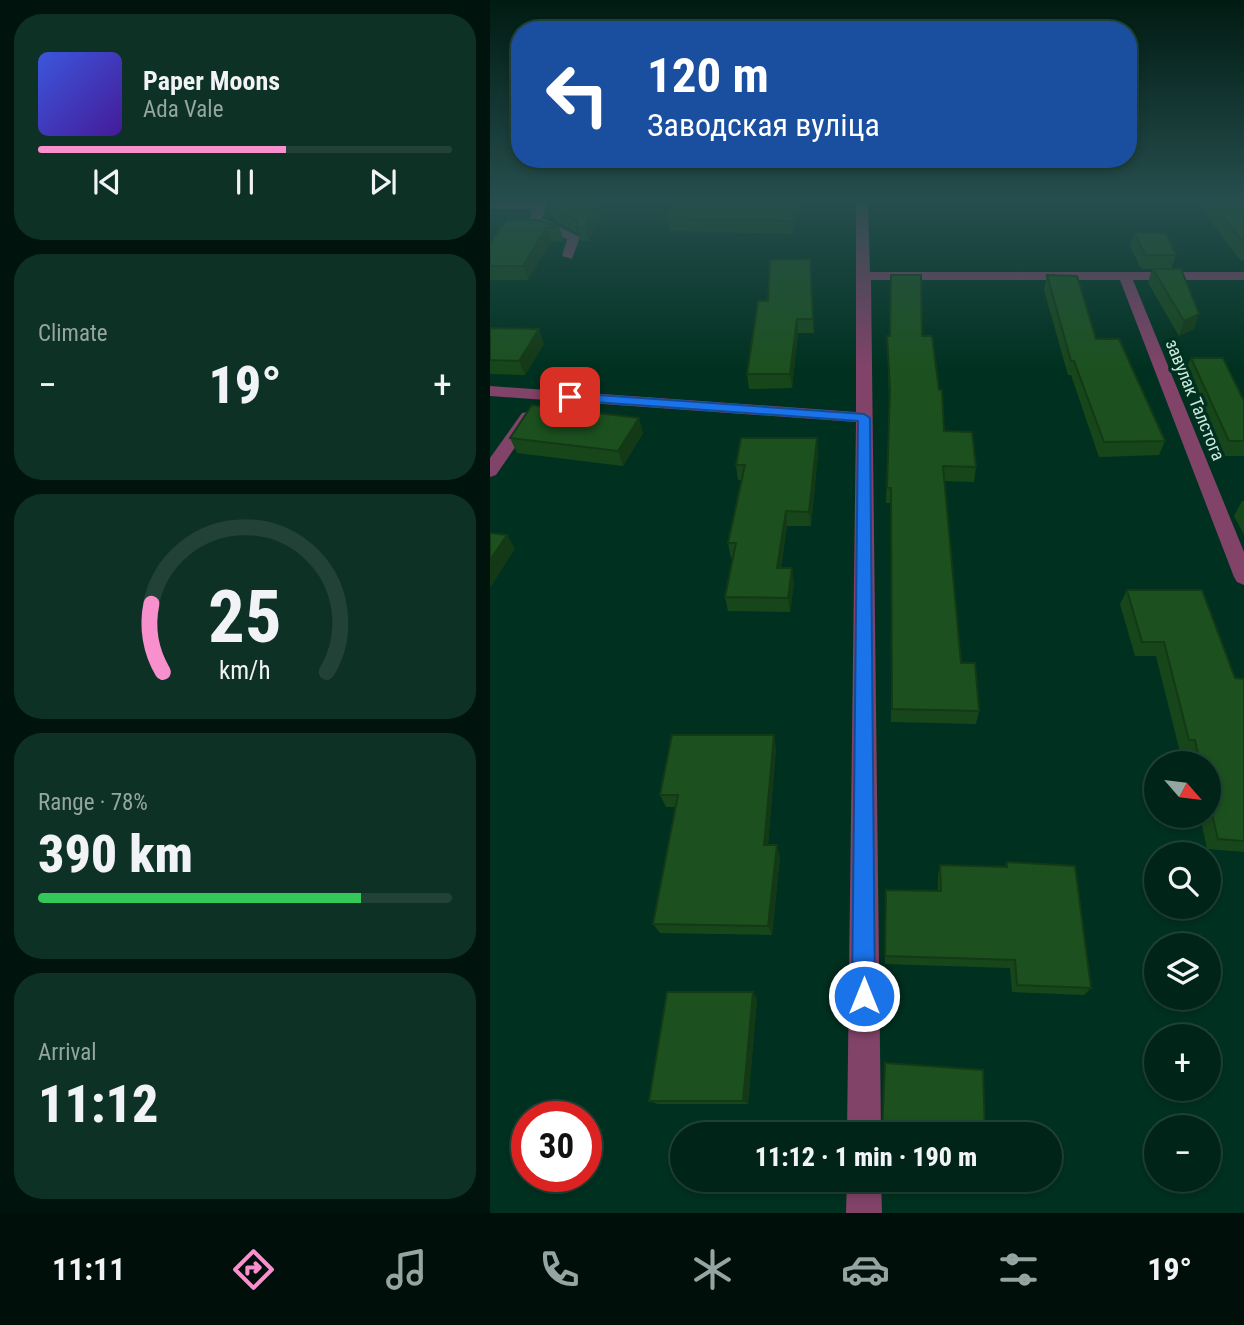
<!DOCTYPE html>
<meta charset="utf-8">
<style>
:root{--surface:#002518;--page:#0e3125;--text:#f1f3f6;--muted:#95a5a2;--line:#224237;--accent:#f790cd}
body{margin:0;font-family:"Roboto Condensed",sans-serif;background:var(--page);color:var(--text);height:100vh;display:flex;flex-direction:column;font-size:26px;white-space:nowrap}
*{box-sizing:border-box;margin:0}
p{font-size:23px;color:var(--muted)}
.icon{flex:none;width:38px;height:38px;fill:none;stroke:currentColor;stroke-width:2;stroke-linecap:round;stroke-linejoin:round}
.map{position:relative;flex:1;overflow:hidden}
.sheet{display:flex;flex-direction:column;gap:14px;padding:14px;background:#00140d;width:490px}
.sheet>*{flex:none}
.hud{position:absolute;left:21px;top:21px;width:626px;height:147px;border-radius:28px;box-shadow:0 4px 10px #0003,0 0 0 2px var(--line);background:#1a4fa0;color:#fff;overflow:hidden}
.needle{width:46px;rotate:118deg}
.controls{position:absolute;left:654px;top:751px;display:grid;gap:14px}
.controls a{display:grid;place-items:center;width:77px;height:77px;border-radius:50%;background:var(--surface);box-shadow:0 4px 10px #0003,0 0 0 2px var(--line);font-size:35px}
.speed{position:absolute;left:21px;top:1101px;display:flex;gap:14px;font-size:35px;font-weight:700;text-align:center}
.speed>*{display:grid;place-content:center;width:91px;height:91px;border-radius:50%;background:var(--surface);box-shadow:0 4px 10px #0003,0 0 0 2px var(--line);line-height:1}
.speed .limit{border:10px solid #d22;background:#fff;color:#111}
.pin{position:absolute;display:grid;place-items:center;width:60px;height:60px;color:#fff;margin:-30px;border-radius:14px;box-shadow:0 4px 10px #0006}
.me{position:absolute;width:77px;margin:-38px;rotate:0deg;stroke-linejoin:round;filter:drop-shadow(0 0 5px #0008)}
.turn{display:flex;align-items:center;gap:24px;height:147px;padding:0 21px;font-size:32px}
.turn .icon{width:91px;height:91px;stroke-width:2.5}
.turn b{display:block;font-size:49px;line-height:60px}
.big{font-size:52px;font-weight:800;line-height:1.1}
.sheet .widget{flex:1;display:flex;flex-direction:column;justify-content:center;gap:10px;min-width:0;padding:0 24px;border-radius:28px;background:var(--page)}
.sheet .dial{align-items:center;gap:0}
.dial svg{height:182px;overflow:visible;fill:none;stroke:var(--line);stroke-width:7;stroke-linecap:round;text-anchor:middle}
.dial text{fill:var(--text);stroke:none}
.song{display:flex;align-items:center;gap:21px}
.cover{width:84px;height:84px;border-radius:10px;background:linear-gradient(135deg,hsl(230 70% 55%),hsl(260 70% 35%))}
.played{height:7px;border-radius:4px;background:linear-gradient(90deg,var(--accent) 60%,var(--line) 60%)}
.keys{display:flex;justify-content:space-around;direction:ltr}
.heat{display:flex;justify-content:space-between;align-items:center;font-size:38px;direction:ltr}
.charge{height:10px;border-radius:5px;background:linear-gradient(90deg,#34c759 78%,var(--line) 0)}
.trip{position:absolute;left:180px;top:1122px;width:392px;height:70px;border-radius:35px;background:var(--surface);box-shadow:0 4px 10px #0003,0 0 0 2px var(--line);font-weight:800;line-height:70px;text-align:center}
.menu{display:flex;height:112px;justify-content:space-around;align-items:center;background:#000f0a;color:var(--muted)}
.menu .icon{width:49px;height:49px}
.menu .on{color:var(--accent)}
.menu b{font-size:32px;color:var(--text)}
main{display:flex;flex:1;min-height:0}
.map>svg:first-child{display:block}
</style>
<main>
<section class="sheet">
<div class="widget">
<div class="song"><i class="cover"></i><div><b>Paper Moons</b><p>Ada Vale</p></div></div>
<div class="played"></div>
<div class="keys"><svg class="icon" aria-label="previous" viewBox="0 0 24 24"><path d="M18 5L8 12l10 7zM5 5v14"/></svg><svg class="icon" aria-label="pause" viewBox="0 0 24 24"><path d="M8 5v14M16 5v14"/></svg><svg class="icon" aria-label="next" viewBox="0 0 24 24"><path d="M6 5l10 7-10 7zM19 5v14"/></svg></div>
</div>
<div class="widget"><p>Climate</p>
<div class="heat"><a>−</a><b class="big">19°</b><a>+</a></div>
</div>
<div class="widget dial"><svg viewBox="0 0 100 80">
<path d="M14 69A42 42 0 1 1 86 69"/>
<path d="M14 69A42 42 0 0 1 9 39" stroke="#f790cd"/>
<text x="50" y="56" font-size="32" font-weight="700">25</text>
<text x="50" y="72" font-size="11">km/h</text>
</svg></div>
<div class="widget"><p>Range · 78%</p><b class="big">390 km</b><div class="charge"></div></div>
<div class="widget"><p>Arrival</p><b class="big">11:12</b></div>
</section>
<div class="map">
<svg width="754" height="1213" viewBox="0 0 754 1213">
<rect width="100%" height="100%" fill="#003120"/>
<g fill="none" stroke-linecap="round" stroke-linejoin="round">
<g fill="#824369" fill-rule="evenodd">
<path d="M47 199H59L52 218 90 237 82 259 72 256 77 239 50 229 40 219 42 209H0V203H45Z"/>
<path d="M366 199H503L497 202H378L380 272H754V280H643L754 552V585L747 582 744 577 630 280H381L391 1134H357L366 422 0 396V386L366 412Z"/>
<path d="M38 412 46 417 6 475 0 477V458L32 413Z"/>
<path d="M357 1180H391L392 1213H356Z"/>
</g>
</g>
<g fill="#18461b">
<path d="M66 199H119L99 241H91L89 234 65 221 60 208Z"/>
<path d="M184 199H321L320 204H311L302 234 180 231 177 218Z"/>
<path d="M704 199H754V260L751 261Z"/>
<path d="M16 220 69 227 74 241 61 242 38 280H0V244Z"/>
<path d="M644 232 686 255 681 269 704 329 689 336 658 283 662 269H651L640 246Z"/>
<path d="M320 259 324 333H308L302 388 259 389 257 374Z"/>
<path d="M557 275 606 339 675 441 669 455 609 457 581 375H578L554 290Z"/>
<path d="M0 328 54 344 35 375 0 374Z"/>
<path d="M397 336H432L454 431 486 467 484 482 454 481 471 663 489 711 486 724 401 722V503H396L399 403Z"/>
<path d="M701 358 754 401V456H732L695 372Z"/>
<path d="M153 433 133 466 27 453 20 438Z"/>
<path d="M328 453 321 526H297L291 568 304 583 300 612 238 611 235 597 243 558H241L238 543 252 480H248L246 465Z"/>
<path d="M752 501H754V535L744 516Z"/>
<path d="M637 590 745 678 754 679V852L717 849 710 816H719V763H698L696 752H690L666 656H645L630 604Z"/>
<path d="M286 748 278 845 290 856 282 935 170 933 163 924 186 807H176L170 795Z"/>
<path d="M517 862 601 988 594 995 522 992 520 968 395 964V899L448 891V875L450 865 515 867Z"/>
<path d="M263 992 267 999 258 1104H168L159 1101Z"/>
</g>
<g fill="#143916">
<path d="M109 199H119L99 241 95 227Z"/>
<path d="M308 199H311V204L302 234 301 221Z"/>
<path d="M56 228 61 242 38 280 33 266Z"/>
<path d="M709 314 704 329 689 336 694 321Z"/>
<path d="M307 319 308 333 302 388 300 374Z"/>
<path d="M49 329 54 344 35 375 29 361Z"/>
<path d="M149 418 153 433 133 466 128 451Z"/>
<path d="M327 438 328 453 321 526 319 512Z"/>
<path d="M296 511 297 526 289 582 287 568Z"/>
<path d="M17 535 25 549 0 588V560Z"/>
<path d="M302 568 304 583 300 612 298 598Z"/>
<path d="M284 735 286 748 277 856 274 845Z"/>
<path d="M287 845 290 856 282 935 278 926Z"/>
<path d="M263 992 267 999 258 1104 253 1101Z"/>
</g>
<g fill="#1c511f" stroke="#143916" stroke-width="2">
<path d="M66 199H109L95 227 87 228V221L60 208Z"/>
<path d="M184 199H308L301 221 177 218Z"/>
<path d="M719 199H754V243Z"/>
<path d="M16 220H49L69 227 56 228 33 266H0V244Z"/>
<path d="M644 232 676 233 686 255H655Z"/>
<path d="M320 259 323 319H307L300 374H257L268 301H278L280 260Z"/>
<path d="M663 269H691L709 314 694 321Z"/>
<path d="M401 275H431L432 336H442L449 390H452L454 431 482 432 486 467 453 466 471 663H485L489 711 402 709 401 488H397L400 389 397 336H400Z"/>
<path d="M557 275 587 276 606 339H629L675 441 614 442 584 361H581Z"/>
<path d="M0 328 49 329 29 361 0 360Z"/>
<path d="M701 358H733L754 401V441H739Z"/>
<path d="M42 405 149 418 128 451 20 438Z"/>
<path d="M251 438H327L319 512 296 511 287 568H302L298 598 235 597 246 543H238L255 465H246Z"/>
<path d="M0 533 17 535 0 560Z"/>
<path d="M637 590H712L745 678 754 679V841L728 839 719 802V763H710L705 740H699L674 642H652Z"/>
<path d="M182 735H284L274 845H287L278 926 163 924 188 795H170Z"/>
<path d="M517 862 585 866 601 988 527 985 525 960 395 956 396 890 451 891 450 865 517 867Z"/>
<path d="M177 992H263L253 1101H159Z"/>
<path d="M395 1063 493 1070 495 1134H392Z"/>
</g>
<linearGradient id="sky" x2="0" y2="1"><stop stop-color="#001b12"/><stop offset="0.54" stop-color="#264e4e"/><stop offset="1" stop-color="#264e4e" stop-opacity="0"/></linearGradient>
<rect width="754" height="369" fill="url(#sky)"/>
<path fill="#1a73e8" stroke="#114b97" stroke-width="2" d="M80 393 374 414 380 418 385 996 382 1004 374 1008 366 1004 362 996 368 421 76 400V394Z"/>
<g text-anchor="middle" stroke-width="7" stroke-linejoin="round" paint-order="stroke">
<g font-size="18" fill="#cdeadc" stroke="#003120">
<text transform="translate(705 400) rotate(68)" y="6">завулак Талстога</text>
</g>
</g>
</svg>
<div class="controls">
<a><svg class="needle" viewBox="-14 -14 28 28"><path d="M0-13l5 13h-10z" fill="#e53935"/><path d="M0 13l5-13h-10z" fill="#95a5a2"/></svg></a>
<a><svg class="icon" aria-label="search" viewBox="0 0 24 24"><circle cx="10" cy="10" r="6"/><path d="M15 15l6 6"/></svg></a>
<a><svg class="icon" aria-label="layers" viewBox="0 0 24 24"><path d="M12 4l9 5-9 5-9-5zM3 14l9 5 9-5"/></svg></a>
<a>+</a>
<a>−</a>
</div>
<div class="speed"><div class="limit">30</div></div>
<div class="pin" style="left:80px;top:397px;background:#d93025"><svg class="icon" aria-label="arrive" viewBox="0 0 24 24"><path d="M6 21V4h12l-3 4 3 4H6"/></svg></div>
<svg class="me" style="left:374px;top:996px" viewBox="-20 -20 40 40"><circle r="17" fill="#1a73e8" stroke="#fff" stroke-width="3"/><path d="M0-11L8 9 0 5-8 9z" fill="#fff"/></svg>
<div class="trip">11:12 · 1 min · 190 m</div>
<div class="hud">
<div class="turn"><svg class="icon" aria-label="left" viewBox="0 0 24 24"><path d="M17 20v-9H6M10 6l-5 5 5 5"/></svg><div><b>120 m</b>Заводская вуліца</div></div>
</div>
</div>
</main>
<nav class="menu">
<b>11:11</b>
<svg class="icon on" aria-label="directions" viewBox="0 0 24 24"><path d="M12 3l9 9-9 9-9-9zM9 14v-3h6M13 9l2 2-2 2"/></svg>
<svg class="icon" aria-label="music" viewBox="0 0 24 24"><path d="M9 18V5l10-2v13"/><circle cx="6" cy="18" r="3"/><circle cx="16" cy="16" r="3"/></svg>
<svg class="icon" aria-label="phone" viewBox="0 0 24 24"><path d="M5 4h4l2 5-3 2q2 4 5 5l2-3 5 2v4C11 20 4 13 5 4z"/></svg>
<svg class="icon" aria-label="climate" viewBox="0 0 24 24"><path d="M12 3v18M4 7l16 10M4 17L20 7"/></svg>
<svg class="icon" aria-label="car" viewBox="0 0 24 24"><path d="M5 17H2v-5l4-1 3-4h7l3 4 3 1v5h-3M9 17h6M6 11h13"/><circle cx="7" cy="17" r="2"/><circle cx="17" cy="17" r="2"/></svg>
<svg class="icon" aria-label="filters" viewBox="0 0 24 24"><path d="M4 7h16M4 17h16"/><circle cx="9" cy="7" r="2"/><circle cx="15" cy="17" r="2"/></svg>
<b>19°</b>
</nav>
